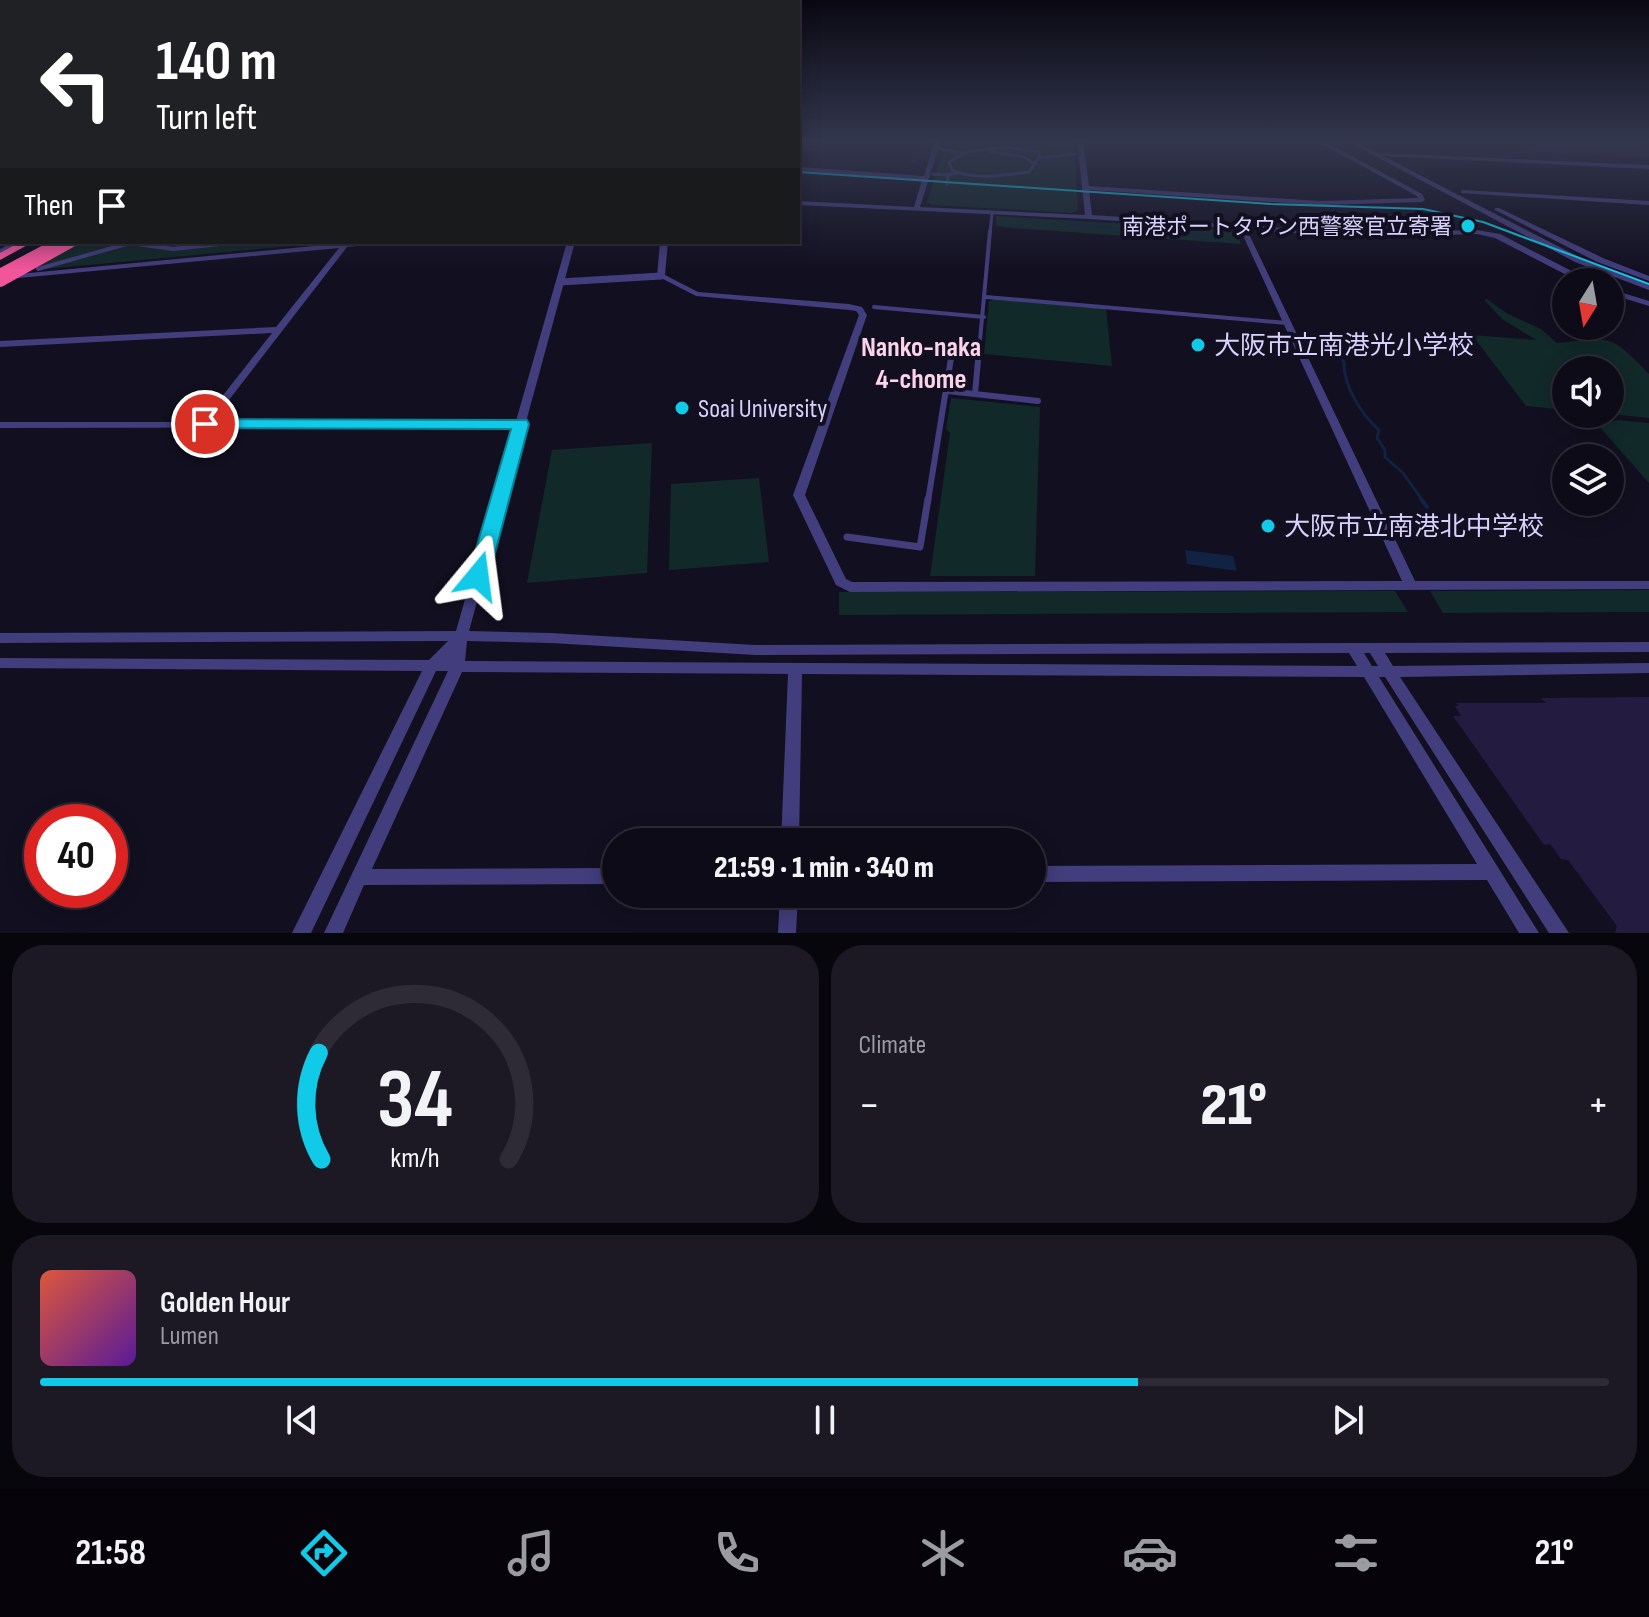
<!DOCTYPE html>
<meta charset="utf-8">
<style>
:root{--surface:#0e0b18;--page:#1c1925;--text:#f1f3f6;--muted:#9b9ba2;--line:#2e2b37;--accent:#11cae8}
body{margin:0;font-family:"Sofia Sans Condensed","Noto Sans JP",sans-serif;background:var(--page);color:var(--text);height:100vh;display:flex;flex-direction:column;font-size:30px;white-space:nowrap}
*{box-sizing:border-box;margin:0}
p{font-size:26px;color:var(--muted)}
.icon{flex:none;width:44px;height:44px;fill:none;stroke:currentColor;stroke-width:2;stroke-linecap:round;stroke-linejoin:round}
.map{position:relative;height:933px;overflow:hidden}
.details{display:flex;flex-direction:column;gap:12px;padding:12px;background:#08060d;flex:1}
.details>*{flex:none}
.banner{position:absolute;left:0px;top:0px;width:800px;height:244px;box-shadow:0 4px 20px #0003,0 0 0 2px var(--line);background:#202124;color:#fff;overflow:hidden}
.needle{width:52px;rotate:191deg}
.tools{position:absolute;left:1552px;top:268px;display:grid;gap:16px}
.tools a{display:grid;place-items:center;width:72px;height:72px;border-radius:50%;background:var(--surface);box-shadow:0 4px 20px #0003,0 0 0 2px var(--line);font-size:40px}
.speed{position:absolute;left:24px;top:804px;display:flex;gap:16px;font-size:40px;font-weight:700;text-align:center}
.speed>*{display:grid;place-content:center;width:104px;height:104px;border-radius:50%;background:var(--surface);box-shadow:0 4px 20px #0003,0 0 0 2px var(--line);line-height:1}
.speed .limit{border:12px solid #d22;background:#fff;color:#111}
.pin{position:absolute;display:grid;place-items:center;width:68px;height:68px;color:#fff;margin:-34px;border:4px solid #fff;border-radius:50%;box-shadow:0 2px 8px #0007}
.me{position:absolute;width:88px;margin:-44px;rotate:16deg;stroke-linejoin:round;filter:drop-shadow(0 0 6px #0008)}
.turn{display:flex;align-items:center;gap:28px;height:168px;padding:0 24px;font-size:36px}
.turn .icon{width:104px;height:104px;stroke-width:2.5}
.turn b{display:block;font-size:56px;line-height:68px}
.then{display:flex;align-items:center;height:76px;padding:0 24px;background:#0003;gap:16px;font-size:30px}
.big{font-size:60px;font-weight:800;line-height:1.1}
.details .tile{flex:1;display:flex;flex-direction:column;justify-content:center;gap:12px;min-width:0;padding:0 28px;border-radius:32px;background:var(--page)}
.details .dial{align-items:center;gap:0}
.dial svg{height:208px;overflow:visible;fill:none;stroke:var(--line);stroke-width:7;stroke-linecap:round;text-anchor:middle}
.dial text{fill:var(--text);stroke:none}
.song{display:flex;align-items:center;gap:24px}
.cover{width:96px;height:96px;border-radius:12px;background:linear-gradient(135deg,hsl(10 70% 55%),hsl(270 70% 35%))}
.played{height:8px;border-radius:4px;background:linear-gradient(90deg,var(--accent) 70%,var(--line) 70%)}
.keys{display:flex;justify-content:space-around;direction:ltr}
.heat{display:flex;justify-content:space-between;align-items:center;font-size:44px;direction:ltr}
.details .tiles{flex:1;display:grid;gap:12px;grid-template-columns:1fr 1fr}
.tile:last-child{grid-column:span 2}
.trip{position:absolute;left:602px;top:828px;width:444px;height:80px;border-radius:40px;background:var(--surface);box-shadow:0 4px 20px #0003,0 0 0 2px var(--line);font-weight:800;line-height:80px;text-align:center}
.tabs{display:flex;height:128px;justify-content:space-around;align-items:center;background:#06040a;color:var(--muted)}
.tabs .icon{width:56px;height:56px}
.tabs .selected{color:var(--accent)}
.tabs b{font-size:36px;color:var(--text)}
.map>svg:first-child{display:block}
</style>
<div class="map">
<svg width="1649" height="933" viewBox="0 0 1649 933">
<rect width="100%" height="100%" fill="#120f20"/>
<g fill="#122929">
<path d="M946 140 1074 143 1078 210 1071 213 933 205 927 202Z"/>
<path d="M996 216 1227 230 1237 234 1241 244 1012 228 996 226Z"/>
<path d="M80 242H333L46 269 39 266Z"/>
<path d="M998 299 1106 308 1112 366 984 354 989 301Z"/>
<path d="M1487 299 1508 314 1541 329 1557 343C1610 338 1609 332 1649 374V418L1609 414 1610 370H1566V410L1526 406 1472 335 1536 340 1502 319 1484 300Z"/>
<path d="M951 398 1040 407 1035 576H930L950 433 946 429Z"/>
<path d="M1617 420 1649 423V483L1598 425Z"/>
<path d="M652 443 647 573 527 583 552 450Z"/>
<path d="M759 478 769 562 669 570 671 484Z"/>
<path d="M1649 590V612L1443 613 1430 591Z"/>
<path d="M1395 591 1408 612 839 615V592Z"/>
</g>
<path fill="#112242" d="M1185 550 1233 556 1237 571 1187 564Z"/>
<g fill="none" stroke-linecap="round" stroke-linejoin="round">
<g stroke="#112242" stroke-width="2">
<path d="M917 140 925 150 923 157 911 161 917 163"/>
<path d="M1065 224 1217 236"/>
<path d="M1334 334 1329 345 1334 351"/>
</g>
<path stroke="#112242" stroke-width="3" d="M1333 349 1344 362C1343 385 1361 414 1379 430L1377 438 1385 450V457L1403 473 1423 501"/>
<path stroke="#112242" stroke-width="4" d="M1421 499 1427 507"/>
</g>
<g fill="#241c40">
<path d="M1513 140 1649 145V158L1529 151Z"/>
<path d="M1649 697V933H1615L1617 926 1568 860 1561 859 1550 844 1544 845 1453 716H1461L1455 706H1459L1456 703H1546L1541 698Z"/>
</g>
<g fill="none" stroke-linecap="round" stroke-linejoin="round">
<g stroke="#423d7c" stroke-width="3">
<path d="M1005 147 1039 152V158L1029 172C1006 175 974 181 952 170L949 162 967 152Z"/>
<path d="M940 149 962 153"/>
<path d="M989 151 1024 157 1035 164"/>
<path d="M1039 158 1076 154"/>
<path d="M933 174 948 175"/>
<path d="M947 184 948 175 958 173"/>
<path d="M990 233 992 214"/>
</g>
<g stroke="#423d7c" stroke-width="4">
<path d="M38 269 130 243 173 249 239 242"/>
<path d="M986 297 1287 323"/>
<path d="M874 307 984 317"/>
<path d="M979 351 990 231"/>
</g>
<g stroke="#423d7c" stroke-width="6">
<path d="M947 391 1038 401"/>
<path d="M975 394 979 349"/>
<path d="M928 501 952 352"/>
</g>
<path stroke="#423d7c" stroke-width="7" d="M847 537 920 547 928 499"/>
<path stroke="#423d7c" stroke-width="7" d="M560 282 661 276"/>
<g fill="#423d7c" fill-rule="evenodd">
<path d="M935 140H941L920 207 1085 215 1077 140H1083L1089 186 1320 201 1418 198 1417 196 1315 140H1322L1422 194 1425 200 1422 202 1320 205 1089 190 1092 215 1358 233 1477 230 1500 234 1589 280 1590 282H1580L1495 238 1477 234 1358 237 1247 230 1415 581H1649V589L850 592 836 585 793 495 859 315 856 311 849 310 696 296 657 276 660 242H668L665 275 698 292 849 304 862 307 867 315 805 495 846 579 852 582 1402 581 1240 229 1089 219 798 205V201L914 207 922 180 798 171V167L924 176Z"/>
<path d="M1345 140H1352L1377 153 1649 165V169L1383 156 1581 258 1649 285V290L1575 262Z"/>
<path d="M2 151V155L0 156V152Z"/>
<path d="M1463 190 1649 201V205L1461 193V191Z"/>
<path d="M1495 208H1499L1603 258 1649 276V281L1597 262 1495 210Z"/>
<path d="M14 242H24L0 254V249Z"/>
<path d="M382 242 378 244 347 247 212 422 516 421 567 242H575L469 631 551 633 755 645 1649 642V652L1385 653 1393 666 1649 663V673L1400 677 1569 933H1549L1385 677H1379L1539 933H1519L1487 880 1032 882V866L1477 864 1364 677 802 674 799 842H781L788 674 462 672 372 869 616 868V884L364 885 343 933H324L448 671H436L311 933H292L422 671 0 668V658L429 660 448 641 0 643V633L456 631 514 427 0 428V422H202L272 333 0 347V341L276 327 339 248 8 279 4 277 8 275 345 243ZM467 641 551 643 755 655 1349 653 1357 666 465 661ZM1364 653H1370L1378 666H1372Z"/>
<path d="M1610 289 1649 301V306L1610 294Z"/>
<path d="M780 894H798L796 933H778Z"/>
</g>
<g fill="#f3559b" fill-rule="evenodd">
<path d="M20 242H33L0 260V253Z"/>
<path d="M49 242H62L0 275V268Z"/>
</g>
<path stroke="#11cae8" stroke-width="2" d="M798 172 1271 204 1423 209 1483 222 1649 284"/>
<path stroke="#f3559b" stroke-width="12" d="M0 281 70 242"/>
</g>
<linearGradient id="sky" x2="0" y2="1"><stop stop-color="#0a0812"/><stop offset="0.52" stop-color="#33374e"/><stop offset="1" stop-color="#33374e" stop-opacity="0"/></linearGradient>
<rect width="1649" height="271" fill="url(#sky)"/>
<path fill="#11cae8" stroke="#0b8397" stroke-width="2" d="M205 419 527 420 529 424 489 576 486 581H471L468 576 511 429 199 428 197 424 199 420Z"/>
<g fill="#11cae8" stroke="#120f20" stroke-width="3">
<circle cx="1468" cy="226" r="8"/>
<circle cx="1198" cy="345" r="8"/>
<circle cx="682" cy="408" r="8"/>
<circle cx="1268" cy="526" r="8"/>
</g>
<g text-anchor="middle" stroke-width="8" stroke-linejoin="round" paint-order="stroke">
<g font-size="22" fill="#d7d1fc" stroke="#120f20" text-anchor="end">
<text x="1452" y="234">南港ポートタウン西警察官立寄署</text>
</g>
<g font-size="26" fill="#d7d1fc" stroke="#120f20" text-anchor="start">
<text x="1214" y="354">大阪市立南港光小学校</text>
<text x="698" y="417">Soai University</text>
<text x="1284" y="535">大阪市立南港北中学校</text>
</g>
<g font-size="28" font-weight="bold" fill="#fcd3eb" stroke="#120f20">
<text x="921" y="356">Nanko-naka<tspan x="921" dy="32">4-chome</tspan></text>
</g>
</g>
</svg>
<div class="tools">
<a><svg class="needle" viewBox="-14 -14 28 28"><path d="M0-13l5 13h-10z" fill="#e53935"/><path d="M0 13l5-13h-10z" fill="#9b9ba2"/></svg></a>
<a><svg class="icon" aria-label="sound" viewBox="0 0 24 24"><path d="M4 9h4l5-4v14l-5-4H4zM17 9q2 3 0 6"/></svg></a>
<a><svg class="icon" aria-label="layers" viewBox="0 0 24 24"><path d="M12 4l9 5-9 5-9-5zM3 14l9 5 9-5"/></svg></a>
</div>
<div class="speed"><div class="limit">40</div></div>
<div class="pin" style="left:205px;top:424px;background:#d93025"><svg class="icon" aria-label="arrive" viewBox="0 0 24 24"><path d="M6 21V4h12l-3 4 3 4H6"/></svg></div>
<svg class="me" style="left:478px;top:576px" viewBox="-20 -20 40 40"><path d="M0-17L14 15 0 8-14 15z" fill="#11cae8" stroke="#fff" stroke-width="4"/></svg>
<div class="trip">21:59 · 1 min · 340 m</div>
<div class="banner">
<div class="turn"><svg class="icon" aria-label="left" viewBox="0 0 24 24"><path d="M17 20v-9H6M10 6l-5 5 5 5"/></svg><div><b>140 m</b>Turn left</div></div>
<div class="then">Then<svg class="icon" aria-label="arrive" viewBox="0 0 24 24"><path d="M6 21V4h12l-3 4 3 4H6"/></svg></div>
</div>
</div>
<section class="details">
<div class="tiles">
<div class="tile dial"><svg viewBox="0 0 100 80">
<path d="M14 69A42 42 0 1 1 86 69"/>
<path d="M14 69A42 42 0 0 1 13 28" stroke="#11cae8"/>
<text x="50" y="56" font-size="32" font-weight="700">34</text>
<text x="50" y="72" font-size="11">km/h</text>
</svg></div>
<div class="tile"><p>Climate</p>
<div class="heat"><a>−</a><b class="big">21°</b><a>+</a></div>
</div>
<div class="tile">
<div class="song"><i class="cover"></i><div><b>Golden Hour</b><p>Lumen</p></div></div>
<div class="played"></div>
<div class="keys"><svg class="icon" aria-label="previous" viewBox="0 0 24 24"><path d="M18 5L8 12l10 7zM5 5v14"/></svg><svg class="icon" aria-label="pause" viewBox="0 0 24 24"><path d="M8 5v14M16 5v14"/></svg><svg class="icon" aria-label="next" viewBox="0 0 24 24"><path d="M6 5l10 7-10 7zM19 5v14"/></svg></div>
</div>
</div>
</section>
<nav class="tabs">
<b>21:58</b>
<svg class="icon selected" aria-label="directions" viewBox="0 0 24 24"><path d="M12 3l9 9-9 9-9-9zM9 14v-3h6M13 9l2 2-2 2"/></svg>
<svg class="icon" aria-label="music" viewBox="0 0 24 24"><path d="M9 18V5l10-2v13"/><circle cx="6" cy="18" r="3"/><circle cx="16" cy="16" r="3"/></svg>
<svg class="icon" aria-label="phone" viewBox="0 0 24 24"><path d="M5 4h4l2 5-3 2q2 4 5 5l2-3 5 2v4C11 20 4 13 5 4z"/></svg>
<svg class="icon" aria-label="climate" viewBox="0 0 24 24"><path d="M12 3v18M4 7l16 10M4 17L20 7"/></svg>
<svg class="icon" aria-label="car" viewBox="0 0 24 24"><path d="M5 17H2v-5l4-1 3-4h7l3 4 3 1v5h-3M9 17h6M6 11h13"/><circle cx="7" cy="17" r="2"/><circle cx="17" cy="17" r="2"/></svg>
<svg class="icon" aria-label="filters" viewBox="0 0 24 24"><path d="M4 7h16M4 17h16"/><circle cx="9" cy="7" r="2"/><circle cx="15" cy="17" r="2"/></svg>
<b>21°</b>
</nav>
